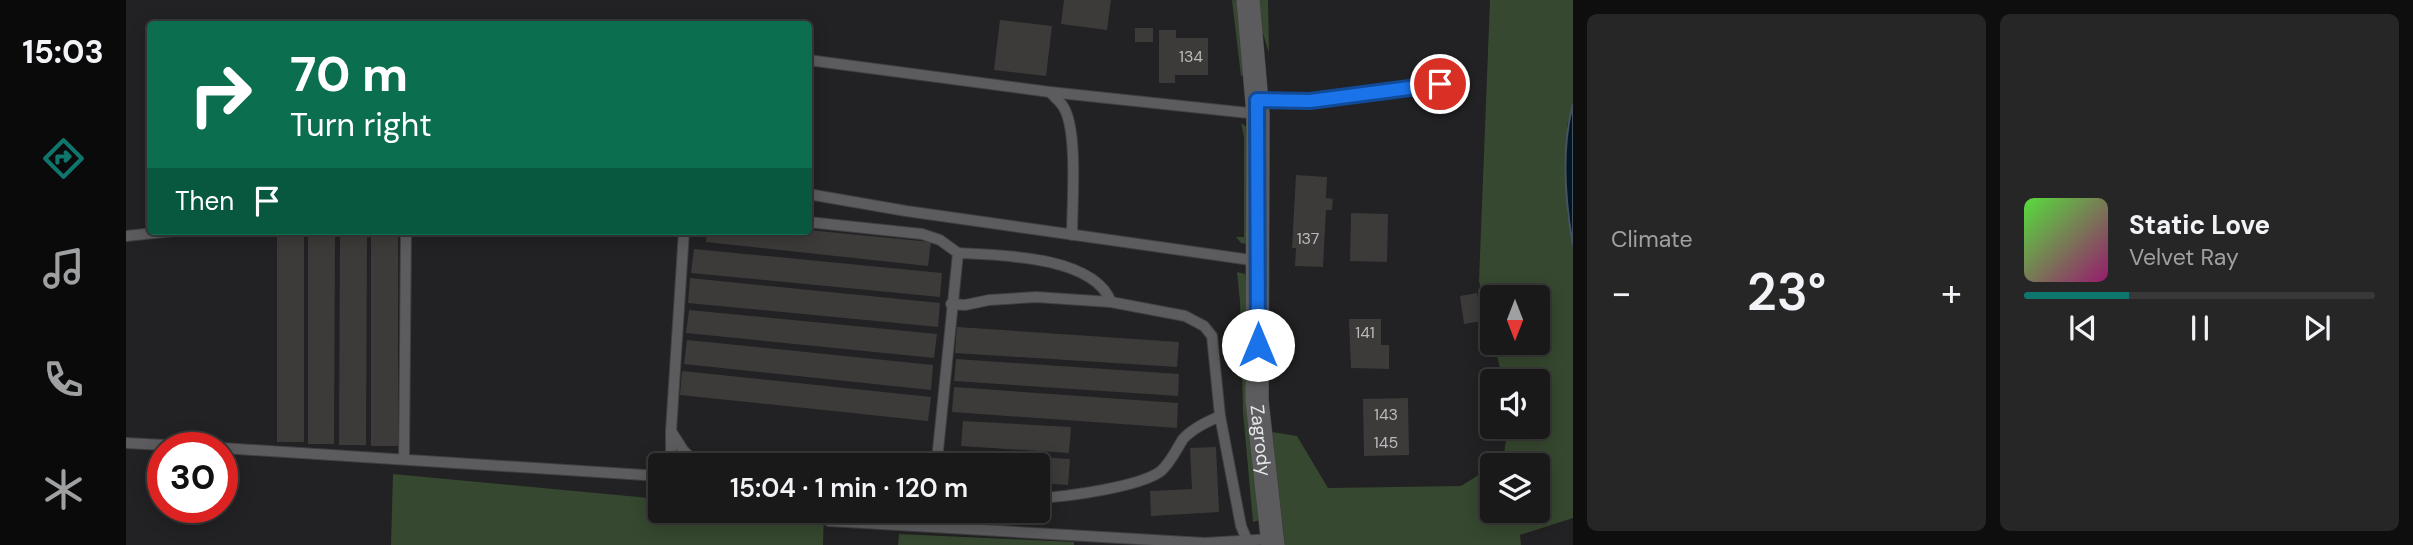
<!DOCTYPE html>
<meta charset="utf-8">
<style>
:root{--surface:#1a191a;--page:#272627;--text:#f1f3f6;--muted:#9fa0a2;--line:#383839;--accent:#0f766e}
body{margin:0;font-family:"DM Sans",sans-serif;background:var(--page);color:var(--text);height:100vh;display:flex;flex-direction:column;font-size:26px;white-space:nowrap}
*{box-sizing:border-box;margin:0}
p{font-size:23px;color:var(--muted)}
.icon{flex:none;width:38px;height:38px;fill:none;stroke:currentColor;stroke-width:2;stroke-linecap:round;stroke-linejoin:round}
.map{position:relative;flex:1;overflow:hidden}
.drawer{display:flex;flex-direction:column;gap:14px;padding:14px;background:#0e0e0e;width:840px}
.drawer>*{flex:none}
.hud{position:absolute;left:21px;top:21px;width:665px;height:214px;border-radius:7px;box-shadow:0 4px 18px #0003,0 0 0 2px var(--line);background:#0b6e4f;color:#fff;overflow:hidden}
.needle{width:46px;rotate:180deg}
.controls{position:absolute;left:1354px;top:285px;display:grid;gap:14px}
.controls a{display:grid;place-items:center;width:70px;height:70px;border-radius:7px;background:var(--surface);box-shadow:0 4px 18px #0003,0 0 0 2px var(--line);font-size:35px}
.speed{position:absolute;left:21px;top:432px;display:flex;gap:14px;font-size:35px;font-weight:700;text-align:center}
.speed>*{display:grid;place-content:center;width:91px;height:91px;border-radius:50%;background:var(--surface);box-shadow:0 4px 18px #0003,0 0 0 2px var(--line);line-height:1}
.speed .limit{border:10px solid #d22;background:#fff;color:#111}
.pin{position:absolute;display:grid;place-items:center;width:60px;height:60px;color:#fff;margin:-30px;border:4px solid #fff;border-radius:50%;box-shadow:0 2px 7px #0007}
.me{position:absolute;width:77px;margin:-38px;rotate:0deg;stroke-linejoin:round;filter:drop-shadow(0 0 5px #0008)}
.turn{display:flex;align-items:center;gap:24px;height:147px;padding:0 28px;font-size:32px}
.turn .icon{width:91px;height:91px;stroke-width:2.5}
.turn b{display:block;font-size:49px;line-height:60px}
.then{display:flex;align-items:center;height:66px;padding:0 28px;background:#0003;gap:14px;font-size:26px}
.big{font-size:52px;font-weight:600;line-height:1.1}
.drawer .widget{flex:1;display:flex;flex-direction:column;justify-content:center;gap:10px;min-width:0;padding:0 24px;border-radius:10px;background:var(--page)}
.song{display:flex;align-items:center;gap:21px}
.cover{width:84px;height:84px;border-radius:10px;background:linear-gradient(135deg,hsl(110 70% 55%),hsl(320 70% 35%))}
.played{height:7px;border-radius:4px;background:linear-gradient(90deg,var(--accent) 30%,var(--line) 30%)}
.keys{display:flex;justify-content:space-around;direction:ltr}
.heat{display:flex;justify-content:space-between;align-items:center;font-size:38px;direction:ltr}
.drawer .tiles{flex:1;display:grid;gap:14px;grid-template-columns:repeat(2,1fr)}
.trip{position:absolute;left:522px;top:453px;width:402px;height:70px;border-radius:7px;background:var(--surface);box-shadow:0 4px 18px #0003,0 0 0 2px var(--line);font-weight:600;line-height:70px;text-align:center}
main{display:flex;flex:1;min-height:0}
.tabs{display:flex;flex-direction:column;width:126px;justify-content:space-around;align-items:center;background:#0a0a0a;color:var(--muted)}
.tabs .icon{width:49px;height:49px}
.tabs .active{color:var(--accent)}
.tabs b{font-size:32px;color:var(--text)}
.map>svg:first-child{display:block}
</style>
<main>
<nav class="tabs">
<b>15:03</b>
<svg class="icon active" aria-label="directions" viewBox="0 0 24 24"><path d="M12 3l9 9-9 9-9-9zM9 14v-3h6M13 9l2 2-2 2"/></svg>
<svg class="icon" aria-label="music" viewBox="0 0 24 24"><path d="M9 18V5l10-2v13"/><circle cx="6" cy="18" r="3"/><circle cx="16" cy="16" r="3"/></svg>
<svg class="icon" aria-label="phone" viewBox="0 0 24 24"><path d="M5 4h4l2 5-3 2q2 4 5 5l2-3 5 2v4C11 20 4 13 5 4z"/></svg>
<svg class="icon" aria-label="climate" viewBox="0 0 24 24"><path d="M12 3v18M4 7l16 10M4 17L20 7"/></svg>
</nav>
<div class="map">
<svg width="1447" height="545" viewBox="0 0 1447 545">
<rect width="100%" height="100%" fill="#222123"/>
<g fill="#36482f">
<path d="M1106 0 1114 1 1120 75 1115 76Z"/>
<path d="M1134 0H1142L1143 53 1134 24Z"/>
<path d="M1364 0H1447V104L1441 126V212L1447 246V518L1394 535 1395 545H1159L1146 432 1171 436 1202 488 1335 486 1367 466V511H1412V466L1368 465 1377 460 1382 427H1412V382L1377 381 1368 343H1412V298H1367V339L1353 281Z"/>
<path d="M1115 123 1122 128 1123 242 1120 244 1115 243 1110 237H1118V137Z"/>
<path d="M1111 272 1119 274 1123 306 1134 520 1127 522 1117 412 1114 302Z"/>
<path d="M267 474 534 499V511H698L697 545H265Z"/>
<path d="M773 534 948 542V545H772Z"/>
</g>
<path fill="#001526" stroke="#455360" stroke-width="2" d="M1447 104V246C1439 200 1435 148 1447 104Z"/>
<g fill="#3d3b39">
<path d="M938 0H985L981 30 935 24Z"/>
<path d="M874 20 926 26 920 76 868 70Z"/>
<rect x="1009" y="28" width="18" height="14"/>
<path d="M1033 30H1050V38H1082V75H1049V83H1033Z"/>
<path d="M1170 175 1201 177 1200 198 1207 199 1206 210H1200L1197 267 1169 266 1170 248H1166Z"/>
<path d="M1225 213 1262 214 1261 262 1224 261Z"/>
<path d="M682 230 805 242 802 266 580 242 581 231Z"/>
<rect x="151" y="231" width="27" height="211"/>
<path d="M182 231H209L208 444H182Z"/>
<path d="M214 231H241L240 445H213Z"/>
<rect x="245" y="231" width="27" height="215"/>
<path d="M568 249 816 273 814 297 565 273Z"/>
<path d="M564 278 814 303 812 327 562 303Z"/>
<path d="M1351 293 1356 321 1338 324 1334 296Z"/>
<path d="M563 310 811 334 808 358 560 333Z"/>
<path d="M1223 319H1255V345H1263V369L1225 368Z"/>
<path d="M831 327 1053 342 1051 367 829 353Z"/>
<path d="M561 340 807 365 805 390 558 364Z"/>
<path d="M830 359 1053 374 1052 396 828 381Z"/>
<path d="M556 371 805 397 802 421 554 395Z"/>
<path d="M828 387 1052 403 1051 428 826 412Z"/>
<path d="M1282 398 1283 455 1238 456 1237 399Z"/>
<path d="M837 421 945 427 943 453 835 446Z"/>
<path d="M1090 447 1093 512 1025 516 1024 491 1066 489 1064 448Z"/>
<path d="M835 452 944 459 942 485 912 483V466H834Z"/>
</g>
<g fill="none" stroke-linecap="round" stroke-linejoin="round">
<defs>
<g id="lane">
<path d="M682 60 924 92 1132 114"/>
<path d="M924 92C928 97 935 102 938 108 952 132 946 205 946 235"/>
<path d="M1131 100 1145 99 1184 101 1314 84"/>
<path d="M682 194 780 211 1132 261"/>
<path d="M682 222 796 234 814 240 832 253 811 460 813 466"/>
<path d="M558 231 545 431 557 450 573 466"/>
<path d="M0 236 47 231"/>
<path d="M832 253C874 255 968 256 985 302"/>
<path d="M825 304 839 305 863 300 910 297 985 302 1059 316 1078 326 1086 336 1094 416 1115 526 1121 540"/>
<path d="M545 431V466"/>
<path d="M0 443 96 448"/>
<path d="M96 448 534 476"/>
<path d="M278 459 280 231"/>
<path d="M912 498C939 497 1014 487 1035 471 1045 462 1050 450 1057 439 1067 428 1081 422 1094 416"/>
<path d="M703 521 1079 543 1146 539"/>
</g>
<g id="street">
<path id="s1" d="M1122 0 1132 114 1131 401 1147 545"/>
</g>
</defs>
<use href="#lane" stroke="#403f41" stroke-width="12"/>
<use href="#street" stroke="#403f41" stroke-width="24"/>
<use href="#lane" stroke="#5c5b5e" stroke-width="10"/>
<use href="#street" stroke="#5c5b5e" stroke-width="23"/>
</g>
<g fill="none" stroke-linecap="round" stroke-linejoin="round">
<defs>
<path id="route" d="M1132 345 1131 100 1184 101 1314 84"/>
</defs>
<use href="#route" stroke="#114b97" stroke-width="18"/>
<use href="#route" stroke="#1a73e8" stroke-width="12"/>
</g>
<g text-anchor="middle" stroke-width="7" stroke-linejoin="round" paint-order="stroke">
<g font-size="16" fill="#bcbabc">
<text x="1065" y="62">134</text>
<text x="1182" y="244">137</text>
<text x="1239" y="338">141</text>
<text x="1260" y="420">143</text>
<text x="1260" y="448">145</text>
</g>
<g font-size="19" fill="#e6e5e7" stroke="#0b0b0c">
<text dy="7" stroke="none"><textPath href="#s1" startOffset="441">Zagrody</textPath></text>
</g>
</g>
</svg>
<div class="controls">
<a><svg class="needle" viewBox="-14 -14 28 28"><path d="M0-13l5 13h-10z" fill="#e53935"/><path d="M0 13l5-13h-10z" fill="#9fa0a2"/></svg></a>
<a><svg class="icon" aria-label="sound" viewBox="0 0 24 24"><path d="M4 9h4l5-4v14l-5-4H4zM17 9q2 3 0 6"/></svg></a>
<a><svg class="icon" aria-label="layers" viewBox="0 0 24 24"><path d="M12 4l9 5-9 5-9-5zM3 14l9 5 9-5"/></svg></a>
</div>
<div class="speed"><div class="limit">30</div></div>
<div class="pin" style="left:1314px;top:84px;background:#d93025"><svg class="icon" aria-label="arrive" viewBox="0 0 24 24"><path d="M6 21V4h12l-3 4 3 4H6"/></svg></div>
<svg class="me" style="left:1132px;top:345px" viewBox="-20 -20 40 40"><circle r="19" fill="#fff"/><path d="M0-13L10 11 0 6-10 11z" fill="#1a73e8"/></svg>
<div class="trip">15:04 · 1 min · 120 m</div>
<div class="hud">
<div class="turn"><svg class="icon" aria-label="right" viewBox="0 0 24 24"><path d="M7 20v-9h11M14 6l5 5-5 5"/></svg><div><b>70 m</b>Turn right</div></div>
<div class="then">Then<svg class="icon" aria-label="arrive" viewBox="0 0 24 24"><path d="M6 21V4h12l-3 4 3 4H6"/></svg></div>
</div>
</div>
<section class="drawer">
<div class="tiles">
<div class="widget"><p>Climate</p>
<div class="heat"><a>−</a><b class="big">23°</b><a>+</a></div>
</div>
<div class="widget">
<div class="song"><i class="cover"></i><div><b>Static Love</b><p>Velvet Ray</p></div></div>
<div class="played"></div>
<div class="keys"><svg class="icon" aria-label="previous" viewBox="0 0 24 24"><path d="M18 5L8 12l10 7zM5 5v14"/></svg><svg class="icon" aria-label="pause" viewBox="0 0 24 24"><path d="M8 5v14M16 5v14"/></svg><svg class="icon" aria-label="next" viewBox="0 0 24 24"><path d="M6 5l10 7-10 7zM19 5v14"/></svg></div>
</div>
</div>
</section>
</main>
